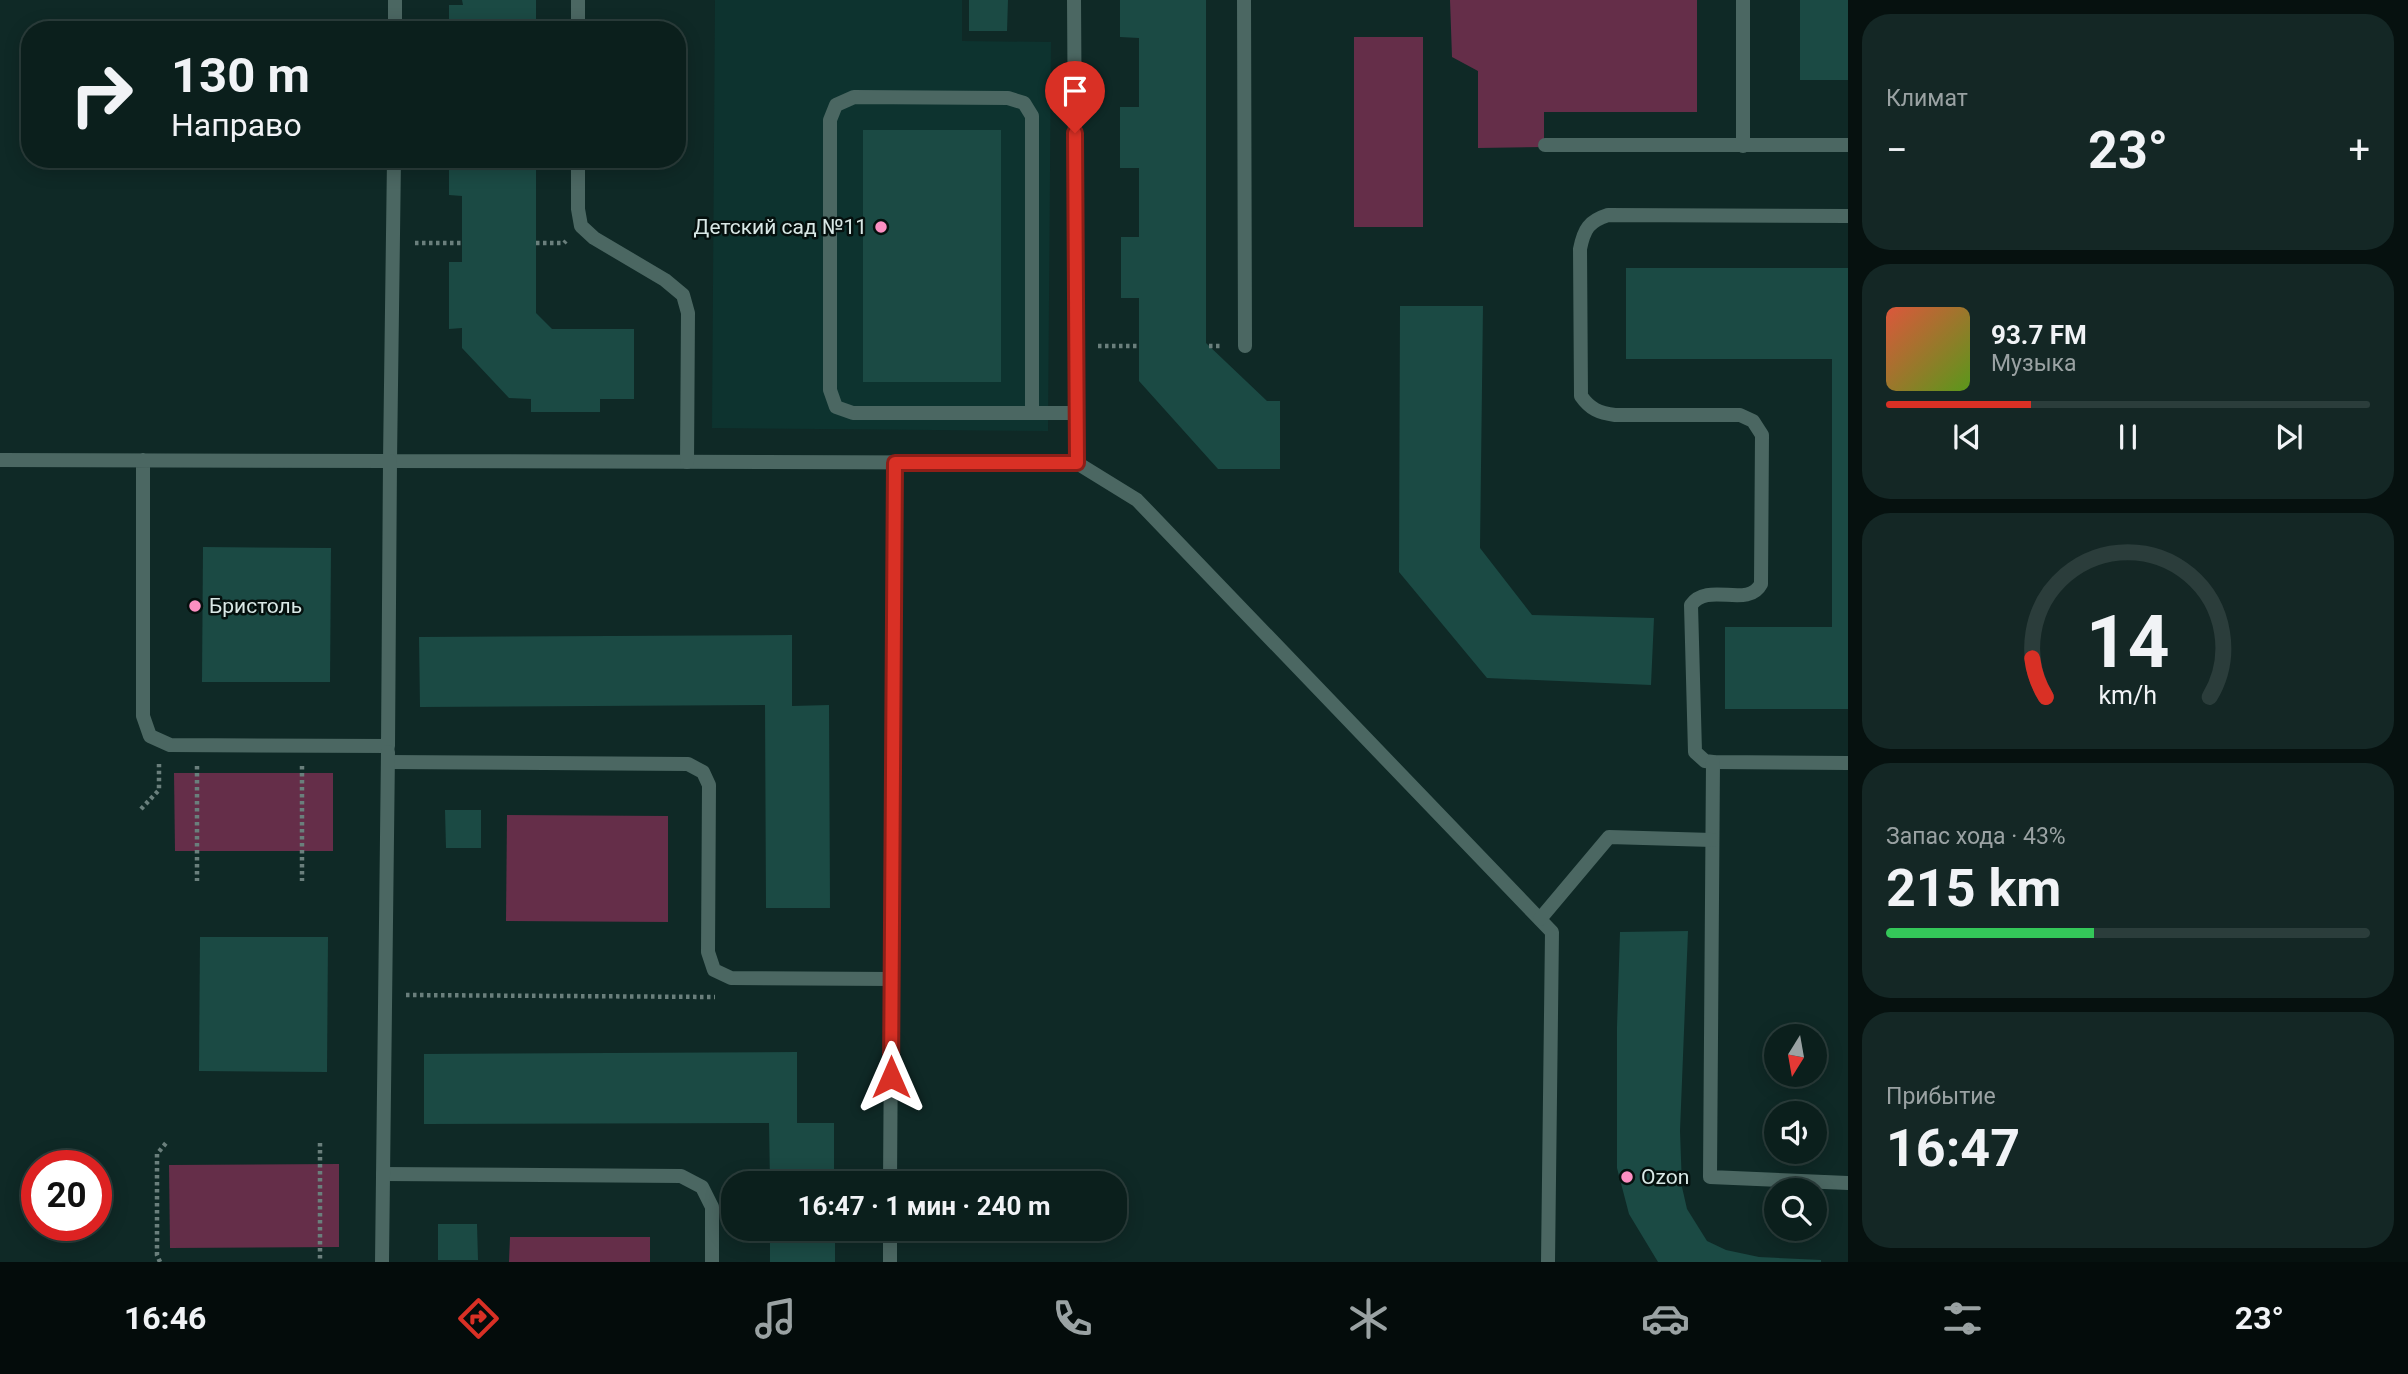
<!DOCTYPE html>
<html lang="ru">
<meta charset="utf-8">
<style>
:root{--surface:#0b1f1c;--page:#142725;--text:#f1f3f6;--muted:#9aa2a3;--line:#2b3d3b;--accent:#d93025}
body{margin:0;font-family:Roboto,sans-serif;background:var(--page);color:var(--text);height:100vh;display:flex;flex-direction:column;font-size:26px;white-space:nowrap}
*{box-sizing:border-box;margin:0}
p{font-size:23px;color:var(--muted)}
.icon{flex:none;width:38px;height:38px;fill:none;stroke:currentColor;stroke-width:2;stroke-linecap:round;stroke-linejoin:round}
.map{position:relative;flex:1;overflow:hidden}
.details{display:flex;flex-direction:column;gap:14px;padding:14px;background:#06110f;width:560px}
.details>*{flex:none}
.guide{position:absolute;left:21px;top:21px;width:665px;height:147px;border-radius:28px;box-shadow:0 4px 18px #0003,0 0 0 2px var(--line);background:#0b1f1c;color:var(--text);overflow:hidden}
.needle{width:46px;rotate:191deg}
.controls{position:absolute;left:1764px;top:1024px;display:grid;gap:14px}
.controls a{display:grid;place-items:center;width:63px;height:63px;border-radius:50%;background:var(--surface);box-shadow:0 4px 18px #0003,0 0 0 2px var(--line);font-size:35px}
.speed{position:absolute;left:21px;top:1150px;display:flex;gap:14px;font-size:35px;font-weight:700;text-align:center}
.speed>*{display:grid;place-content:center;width:91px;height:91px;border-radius:50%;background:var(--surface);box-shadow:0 4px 18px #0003,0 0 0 2px var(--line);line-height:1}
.speed .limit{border:10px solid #d22;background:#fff;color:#111}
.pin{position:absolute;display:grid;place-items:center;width:60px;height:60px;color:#fff;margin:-72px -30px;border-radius:50% 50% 50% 0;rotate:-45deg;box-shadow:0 0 7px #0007}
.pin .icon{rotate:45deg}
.me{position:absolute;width:77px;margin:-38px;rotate:0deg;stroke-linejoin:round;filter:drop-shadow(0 0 5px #0008)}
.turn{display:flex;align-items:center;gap:24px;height:147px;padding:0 35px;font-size:32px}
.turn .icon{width:91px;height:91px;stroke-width:2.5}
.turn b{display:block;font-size:49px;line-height:60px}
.big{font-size:52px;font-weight:700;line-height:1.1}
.details .widget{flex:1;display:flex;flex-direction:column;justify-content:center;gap:10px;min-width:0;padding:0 24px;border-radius:28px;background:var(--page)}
.details .dial{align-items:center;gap:0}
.dial svg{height:182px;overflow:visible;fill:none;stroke:var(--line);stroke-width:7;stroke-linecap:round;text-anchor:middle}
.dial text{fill:var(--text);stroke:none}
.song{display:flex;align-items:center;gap:21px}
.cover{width:84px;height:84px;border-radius:10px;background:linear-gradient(135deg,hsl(10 70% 55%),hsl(90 70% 35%))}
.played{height:7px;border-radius:4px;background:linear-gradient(90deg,var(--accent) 30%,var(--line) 30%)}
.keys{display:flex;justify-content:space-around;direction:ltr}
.heat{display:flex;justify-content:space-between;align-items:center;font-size:38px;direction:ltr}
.charge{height:10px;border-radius:5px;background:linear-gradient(90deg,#34c759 43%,var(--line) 0)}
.trip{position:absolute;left:721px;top:1171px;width:406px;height:70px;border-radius:28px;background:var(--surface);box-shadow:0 4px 18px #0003,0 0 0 2px var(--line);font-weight:700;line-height:70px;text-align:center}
.dock{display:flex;height:112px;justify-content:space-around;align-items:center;background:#040c0b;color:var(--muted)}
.dock .icon{width:49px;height:49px}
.dock .active{color:var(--accent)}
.dock b{font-size:32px;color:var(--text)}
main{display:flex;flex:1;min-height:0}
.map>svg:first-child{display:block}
</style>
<main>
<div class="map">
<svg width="1848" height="1262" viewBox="0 0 1848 1262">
<rect width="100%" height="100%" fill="#0f2926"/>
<path fill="#0d332f" d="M715 0H962V41L1051 42 1048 431 712 428Z"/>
<g fill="#652e49">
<path d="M1450 0H1697V112H1544V147L1478 148V71L1452 57Z"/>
<rect x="1354" y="37" width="69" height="190"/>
<path d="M174 773H333V851H175Z"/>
<path d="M507 815 668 816V922L506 921Z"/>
<path d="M339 1164V1247L170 1248 169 1165Z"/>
<path d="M510 1237H650V1262H509Z"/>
</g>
<g fill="#1b4a44">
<path d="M462 0H536V30H449V5H463Z"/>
<path d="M969 0H1008L1007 31H969Z"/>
<path d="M1120 0H1206V343L1267 401H1280V469H1218L1139 381V298H1121V237H1139V168H1120V107H1139V38L1120 37Z"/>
<rect x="1800" y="0" width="48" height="80"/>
<rect x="863" y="130" width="138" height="252"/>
<path d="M449 159H536V313L552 329H634V399H600V412H531V399L509 398 462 348V328L449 329V262H462V196L449 195Z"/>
<path d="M1626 268H1848V709H1725V627H1832V359H1626Z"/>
<path d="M1400 306H1483L1480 548 1532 615 1654 618 1651 685 1487 678 1399 572Z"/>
<path d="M203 547 331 548 330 682H202Z"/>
<path d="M792 635V706L829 705 830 908H766L765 705 420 707 419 637Z"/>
<path d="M445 810H481V848H446Z"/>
<path d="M1688 931 1680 1131 1682 1187 1687 1209 1707 1241 1726 1250 1759 1257 1821 1260V1262H1658L1629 1214 1617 1168V1027L1620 932Z"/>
<path d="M200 937H328L327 1072 199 1071Z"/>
<path d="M797 1052V1123H834V1183H770L769 1123 424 1124V1054Z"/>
<path d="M438 1224H477L478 1260H438Z"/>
<rect x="770" y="1228" width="65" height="34"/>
</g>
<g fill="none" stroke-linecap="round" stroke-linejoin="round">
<g stroke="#6a7f7c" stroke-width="4.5" stroke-dasharray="3.5 3.5" stroke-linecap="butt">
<path d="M415 243H462"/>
<path d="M536 243H564L566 241"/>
<path d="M1098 346H1139"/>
<path d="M1209 346H1223"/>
<path d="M197 766V881"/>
<path d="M302 766V881"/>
<path d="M141 809 159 790V764"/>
<path d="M406 995 715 997"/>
<path d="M320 1143V1262"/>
<path d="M160 1262 157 1255V1154L166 1143"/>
</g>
<g stroke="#4b6762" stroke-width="14">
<path d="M1244 0 1245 346"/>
<path d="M1743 0V146"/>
<path d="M395 30V0"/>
<path d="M578 30V0"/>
<path d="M1545 145H1848"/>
<path d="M394 159 390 461 1077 463 1074 0"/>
<path d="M578 159V209L581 226 594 238 665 280 683 295 688 313 687 462"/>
<path d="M1848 216 1608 215C1589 221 1584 229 1580 249L1581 396C1590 409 1599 413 1615 415H1740L1753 421 1762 435 1761 584C1748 609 1708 581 1691 605L1695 752 1705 761 1713 762 1848 763"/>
<path d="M1032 413V116L1024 103 1008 98 854 97 836 105 830 120V390L836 407 853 413H1077"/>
<path d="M0 460 390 461 388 746 170 745 150 736 143 716V460"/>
<path d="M1077 463 1137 500 1552 932 1548 1262"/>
<path d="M388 762 688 764 703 772 709 785 708 952 714 970 731 978 892 979"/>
<path d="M1713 762 1710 1177 1848 1183"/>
<path d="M1540 919 1609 837 1712 840"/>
<path d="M383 1174 681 1176 702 1187 712 1207V1262"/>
<path d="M890 1183 895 463"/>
<path d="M382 1262 388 752"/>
<path d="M890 1262V1228"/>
</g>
</g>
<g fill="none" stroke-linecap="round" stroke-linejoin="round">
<defs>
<path id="route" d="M891 1077 895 463H1077L1075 133"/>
</defs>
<use href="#route" stroke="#8d1f18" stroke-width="18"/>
<use href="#route" stroke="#d93025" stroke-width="12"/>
</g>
<g fill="#fc8fc2" stroke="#05100e" stroke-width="2.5">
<circle cx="881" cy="227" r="7"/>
<circle cx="195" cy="606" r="7"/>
<circle cx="1627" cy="1177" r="7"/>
</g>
<g text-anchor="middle" stroke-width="5" stroke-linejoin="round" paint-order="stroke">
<g font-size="21" fill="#d9e8e6" stroke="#05100e" text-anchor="start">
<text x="867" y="234" text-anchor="end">Детский сад №11</text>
<text x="209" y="613">Бристоль</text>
<text x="1641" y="1184">Ozon</text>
</g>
</g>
</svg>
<div class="controls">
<a><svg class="needle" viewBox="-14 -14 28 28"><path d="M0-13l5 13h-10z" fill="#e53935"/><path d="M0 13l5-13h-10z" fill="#9aa2a3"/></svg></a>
<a><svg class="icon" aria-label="sound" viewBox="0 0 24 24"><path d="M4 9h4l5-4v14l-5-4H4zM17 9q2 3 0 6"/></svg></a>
<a><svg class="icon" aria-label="search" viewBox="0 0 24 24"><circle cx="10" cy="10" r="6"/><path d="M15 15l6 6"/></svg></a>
</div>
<div class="speed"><div class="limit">20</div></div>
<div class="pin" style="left:1075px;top:133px;background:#d93025"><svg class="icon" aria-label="arrive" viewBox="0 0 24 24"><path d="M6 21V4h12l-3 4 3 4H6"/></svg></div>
<svg class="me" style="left:891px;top:1077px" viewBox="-20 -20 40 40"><path d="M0-17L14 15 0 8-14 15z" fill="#d93025" stroke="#fff" stroke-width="4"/></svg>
<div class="trip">16:47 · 1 мин · 240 m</div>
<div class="guide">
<div class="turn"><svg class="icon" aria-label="right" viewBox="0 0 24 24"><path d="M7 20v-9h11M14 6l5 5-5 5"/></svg><div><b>130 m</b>Направо</div></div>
</div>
</div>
<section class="details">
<div class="widget"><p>Климат</p>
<div class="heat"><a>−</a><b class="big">23°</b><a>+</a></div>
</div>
<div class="widget">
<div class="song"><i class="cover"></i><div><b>93.7 FM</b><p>Музыка</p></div></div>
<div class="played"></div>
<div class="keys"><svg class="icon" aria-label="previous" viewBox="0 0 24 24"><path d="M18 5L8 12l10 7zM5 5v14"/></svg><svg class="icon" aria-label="pause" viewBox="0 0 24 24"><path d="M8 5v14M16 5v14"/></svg><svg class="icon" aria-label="next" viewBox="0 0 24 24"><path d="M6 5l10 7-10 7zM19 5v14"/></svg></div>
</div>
<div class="widget dial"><svg viewBox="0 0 100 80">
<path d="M14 69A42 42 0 1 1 86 69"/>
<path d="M14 69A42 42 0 0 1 8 52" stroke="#d93025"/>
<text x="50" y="56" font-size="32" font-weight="700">14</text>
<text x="50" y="72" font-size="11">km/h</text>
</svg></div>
<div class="widget"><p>Запас хода · 43%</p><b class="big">215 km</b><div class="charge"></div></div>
<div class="widget"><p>Прибытие</p><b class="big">16:47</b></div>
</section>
</main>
<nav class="dock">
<b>16:46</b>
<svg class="icon active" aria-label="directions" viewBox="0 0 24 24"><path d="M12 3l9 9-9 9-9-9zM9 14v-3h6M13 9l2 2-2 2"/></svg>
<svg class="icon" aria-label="music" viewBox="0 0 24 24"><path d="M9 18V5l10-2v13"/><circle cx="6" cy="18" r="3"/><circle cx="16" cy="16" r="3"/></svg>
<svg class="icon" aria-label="phone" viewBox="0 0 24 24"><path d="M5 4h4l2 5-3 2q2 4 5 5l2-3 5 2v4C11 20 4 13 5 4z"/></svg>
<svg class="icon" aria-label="climate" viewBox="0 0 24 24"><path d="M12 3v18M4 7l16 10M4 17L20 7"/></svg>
<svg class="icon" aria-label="car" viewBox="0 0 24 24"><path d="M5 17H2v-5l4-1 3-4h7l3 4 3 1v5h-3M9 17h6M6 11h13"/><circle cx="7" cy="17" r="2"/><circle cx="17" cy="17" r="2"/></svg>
<svg class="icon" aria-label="filters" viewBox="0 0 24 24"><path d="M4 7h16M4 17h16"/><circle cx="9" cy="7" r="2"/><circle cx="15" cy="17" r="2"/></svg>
<b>23°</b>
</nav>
